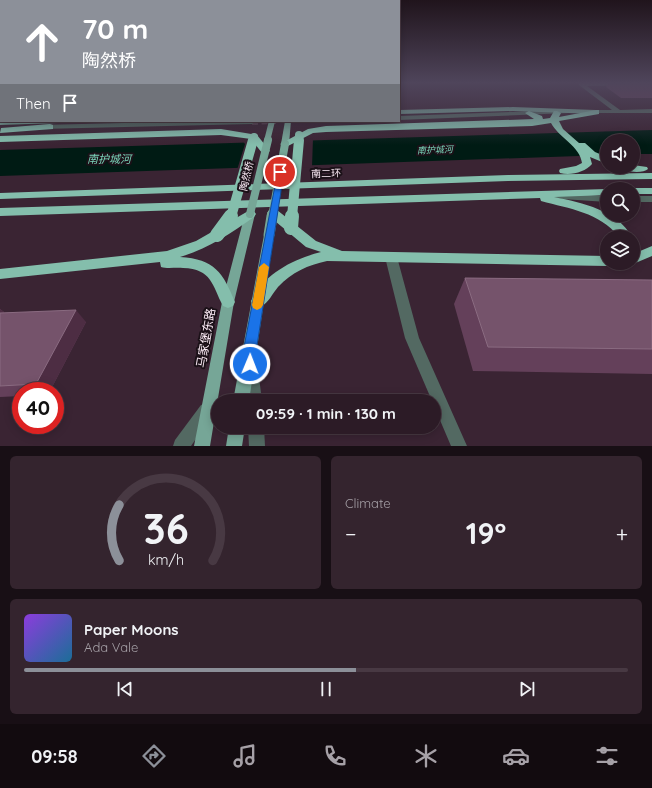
<!DOCTYPE html>
<meta charset="utf-8">
<style>
:root{--surface:#2c1b26;--page:#34242e;--text:#f1f3f6;--muted:#a6a1a7;--line:#483943;--accent:#8c9099}
body{margin:0;font-family:Quicksand,"Noto Sans SC",sans-serif;background:var(--page);color:var(--text);height:100vh;display:flex;flex-direction:column;font-size:15px;white-space:nowrap}
*{box-sizing:border-box;margin:0}
p{font-size:13px;color:var(--muted)}
.icon{flex:none;width:22px;height:22px;fill:none;stroke:currentColor;stroke-width:2;stroke-linecap:round;stroke-linejoin:round}
.map{position:relative;height:446px;overflow:hidden}
.sheet{display:flex;flex-direction:column;gap:10px;padding:10px;background:#180f15;flex:1}
.sheet>*{flex:none}
.banner{position:absolute;left:0px;top:0px;width:400px;height:122px;box-shadow:0 2px 10px #0003,0 0 0 1px var(--line);background:#8c9099;color:#fff;overflow:hidden}
.tools{position:absolute;left:600px;top:134px;display:grid;gap:8px}
.tools a{display:grid;place-items:center;width:40px;height:40px;border-radius:50%;background:var(--surface);box-shadow:0 2px 10px #0003,0 0 0 1px var(--line);font-size:20px}
.speed{position:absolute;left:12px;top:382px;display:flex;gap:8px;font-size:20px;font-weight:700;text-align:center}
.speed>*{display:grid;place-content:center;width:52px;height:52px;border-radius:50%;background:var(--surface);box-shadow:0 2px 10px #0003,0 0 0 1px var(--line);line-height:1}
.speed .limit{border:6px solid #d22;background:#fff;color:#111}
.pin{position:absolute;display:grid;place-items:center;width:34px;height:34px;color:#fff;margin:-17px;border:2px solid #fff;border-radius:50%;box-shadow:0 1px 4px #0007}
.me{position:absolute;width:44px;margin:-22px;rotate:1deg;stroke-linejoin:round;filter:drop-shadow(0 0 3px #0008)}
.turn{display:flex;align-items:center;gap:14px;height:84px;padding:0 16px;font-size:18px}
.turn .icon{width:52px;height:52px;stroke-width:2.5}
.turn b{display:block;font-size:28px;line-height:34px}
.then{display:flex;align-items:center;height:38px;padding:0 16px;background:#0003;gap:8px;font-size:15px}
.big{font-size:30px;font-weight:700;line-height:1.1}
.sheet .widget{flex:1;display:flex;flex-direction:column;justify-content:center;gap:6px;min-width:0;padding:0 14px;border-radius:6px;background:var(--page)}
.sheet .dial{align-items:center;gap:0}
.dial svg{height:104px;overflow:visible;fill:none;stroke:var(--line);stroke-width:7;stroke-linecap:round;text-anchor:middle}
.dial text{fill:var(--text);stroke:none}
.song{display:flex;align-items:center;gap:12px}
.cover{width:48px;height:48px;border-radius:6px;background:linear-gradient(135deg,hsl(270 70% 55%),hsl(200 70% 35%))}
.played{height:4px;border-radius:2px;background:linear-gradient(90deg,var(--accent) 55%,var(--line) 55%)}
.keys{display:flex;justify-content:space-around;direction:ltr}
.heat{display:flex;justify-content:space-between;align-items:center;font-size:22px;direction:ltr}
.sheet .tiles{flex:1;display:grid;gap:10px;grid-template-columns:1fr 1fr}
.widget:last-child{grid-column:span 2}
.trip{position:absolute;left:211px;top:394px;width:230px;height:40px;border-radius:20px;background:var(--surface);box-shadow:0 2px 10px #0003,0 0 0 1px var(--line);font-weight:700;line-height:40px;text-align:center}
.menu{display:flex;height:64px;justify-content:space-around;align-items:center;background:#120b0f;color:var(--muted)}
.menu .icon{width:28px;height:28px}
.menu .current{color:var(--accent)}
.menu b{font-size:18px;color:var(--text)}
.map>svg:first-child{display:block}
</style>
<div class="map">
<svg width="652" height="446" viewBox="0 0 652 446">
<rect width="100%" height="100%" fill="#3a2433"/>
<path fill="#001b14" d="M652 130V154H633V141H607V155L0 176V150Z"/>
<path fill="#3a2433" d="M313 138 312 167 237 170 245 144 242 140Z"/>
<g fill="none" stroke-linecap="round" stroke-linejoin="round">
<path stroke="#574250" stroke-width="6" stroke-dasharray="6 3.5" stroke-linecap="butt" d="M252 122 276 121"/>
<g fill="#536962" fill-rule="evenodd">
<path d="M578 82H649L647 85 587 86 620 110 652 109V113H585V111L587 110H612L579 85Z"/>
<path d="M567 110 569 111V113L399 120V116Z"/>
<path d="M206 121 255 122 252 124 40 129 36 127 40 125Z"/>
<path d="M550 193 607 196V202L547 198 545 196 547 194Z"/>
<rect x="633" y="196" width="19" height="6"/>
<path d="M391 253 395 254 397 257 419 338 467 446H451L434 406V401H432L405 338 385 257 387 254Z"/>
<path d="M251 362 256 364 258 369 262 401H246L244 369 246 364Z"/>
<path d="M207 403 213 405 215 411 191 446H173L175 440 201 405Z"/>
<path d="M248 427H264L265 446H249Z"/>
</g>
<g fill="#76a697" fill-rule="evenodd">
<path d="M513 107 596 110 599 112 596 114 513 111 399 114V110Z"/>
<path d="M0 121H60L57 123 0 125Z"/>
<path d="M285 121H291L289 144 285 146 281 144Z"/>
<path d="M250 211 255 214 234 302 210 446H194L222 302 245 214Z"/>
<path d="M269 231 274 235 249 401H233L264 235Z"/>
<path d="M229 427H245L242 446H226Z"/>
</g>
<g fill="#84beac" fill-rule="evenodd">
<path d="M596 110H599V114L559 121 563 129 579 143H585L595 152 607 157V164L590 157 592 164C585 172 571 176 560 173L559 171 560 169 576 166 582 163C580 146 559 138 551 123L532 126 326 132 313 133 288 146 285 147 280 144 308 129 326 126 534 119 525 113 529 111 542 116 543 119 550 118 554 111H557L561 113 559 117Z"/>
<path d="M50 124 53 125V129L0 133 1 128Z"/>
<path d="M221 129 257 135 270 151 265 154 262 153 251 139 221 135 0 142V136Z"/>
<path d="M633 165 647 167 648 169C643 174 623 172 618 167H633Z"/>
<path d="M652 173V179L508 181 0 199V193L508 175Z"/>
<path d="M633 188H652V194H633V189H629Z"/>
<path d="M607 189V195L554 197C583 203 617 210 632 237H619C599 212 570 209 541 201L540 198 0 216V208L607 189H608Z"/>
<path d="M273 209 277 210 316 241 342 251 607 256V263H613L607 266 327 261C308 265 292 272 278 287 273 293 268 303 262 306 258 308 256 307 253 305L251 301C264 274 293 259 321 252L306 247 269 216 267 213 269 210Z"/>
<path d="M250 210 254 211 256 214 254 217C231 233 208 249 180 257 215 259 223 273 235 302L233 306 228 308 223 306C212 285 212 269 183 268 176 267 168 269 161 267L160 262 0 279V269L167 251 196 241Z"/>
<path d="M652 246V256L633 264 630 263H633V254Z"/>
</g>
<path stroke="#76a697" stroke-width="6" d="M267 141 272 121"/>
<g stroke="#76a697" stroke-width="8">
<path d="M250 214 268 140"/>
<path d="M272 217 285 144"/>
</g>
<path stroke="#76a697" stroke-width="11" d="M269 235 272 216"/>
<g stroke="#84beac" stroke-width="8">
<path d="M253 141 254 137"/>
<path d="M299 141V135"/>
</g>
<g stroke="#84beac" stroke-width="10">
<path d="M231 217 253 140"/>
<path d="M292 217 299 140"/>
</g>
<g stroke="#84beac" stroke-width="14">
<path d="M291 228 292 216"/>
<path d="M217 235 231 216"/>
</g>
</g>
<g fill="#64405a">
<path d="M609 82H652V98H621L606 87Z"/>
<path d="M465 278 652 280V374L473 371 454 304Z"/>
<path d="M0 309 4 312 3 313 86 322 50 391H21V396L0 397Z"/>
</g>
<g fill="#4d2d43">
<path d="M0 309 4 312 0 318Z"/>
<path d="M76 310 86 322 50 391H45L36 384Z"/>
</g>
<g fill="#75536b" stroke="#8a6b81">
<path d="M628 82H652V83H630Z"/>
<path d="M465 278 652 280V349L488 347Z"/>
<path d="M76 310 36 384 0 386V313Z"/>
</g>
<linearGradient id="sky" x2="0" y2="1"><stop stop-color="#20141c"/><stop offset="0.57" stop-color="#4f455b"/><stop offset="1" stop-color="#4f455b" stop-opacity="0"/></linearGradient>
<rect width="652" height="145" fill="url(#sky)"/>
<path fill="#1a73e8" stroke="#114b97" d="M278 170 284 172 256 352 257 364 255 369 250 371 246 369 243 352Z"/>
<path fill="#f59e0b" d="M264 263 269 267 263 305 261 308 257 310 253 308 252 305 259 267Z"/>
<g text-anchor="middle" stroke-width="4" stroke-linejoin="round" paint-order="stroke">
<g font-size="9" font-style="italic" fill="#7bd6bb" stroke="#1b1118">
<text transform="translate(435 150) rotate(-2)" y="3">南护城河</text>
</g>
<g font-size="10" fill="#fdedf7" stroke="#1b1118">
<text transform="translate(326 173) rotate(-2)" y="4">南二环</text>
<text transform="translate(246 176) rotate(-77)" y="4">陶然桥</text>
</g>
<g font-size="11" font-style="italic" fill="#7bd6bb" stroke="#1b1118">
<text x="109" y="163">南护城河</text>
</g>
<g font-size="12" fill="#fdedf7" stroke="#1b1118">
<text transform="translate(206 338) rotate(-80)" y="4">马家堡东路</text>
</g>
</g>
</svg>
<div class="tools">
<a><svg class="icon" aria-label="sound" viewBox="0 0 24 24"><path d="M4 9h4l5-4v14l-5-4H4zM17 9q2 3 0 6"/></svg></a>
<a><svg class="icon" aria-label="search" viewBox="0 0 24 24"><circle cx="10" cy="10" r="6"/><path d="M15 15l6 6"/></svg></a>
<a><svg class="icon" aria-label="layers" viewBox="0 0 24 24"><path d="M12 4l9 5-9 5-9-5zM3 14l9 5 9-5"/></svg></a>
</div>
<div class="speed"><div class="limit">40</div></div>
<div class="pin" style="left:280px;top:172px;background:#d93025"><svg class="icon" aria-label="arrive" viewBox="0 0 24 24"><path d="M6 21V4h12l-3 4 3 4H6"/></svg></div>
<svg class="me" style="left:250px;top:364px" viewBox="-20 -20 40 40"><circle r="17" fill="#1a73e8" stroke="#fff" stroke-width="3"/><path d="M0-11L8 9 0 5-8 9z" fill="#fff"/></svg>
<div class="trip">09:59 · 1 min · 130 m</div>
<div class="banner">
<div class="turn"><svg class="icon" aria-label="ahead" viewBox="0 0 24 24"><path d="M12 20V5M6 11l6-6 6 6"/></svg><div><b>70 m</b>陶然桥</div></div>
<div class="then">Then<svg class="icon" aria-label="arrive" viewBox="0 0 24 24"><path d="M6 21V4h12l-3 4 3 4H6"/></svg></div>
</div>
</div>
<section class="sheet">
<div class="tiles">
<div class="widget dial"><svg viewBox="0 0 100 80">
<path d="M14 69A42 42 0 1 1 86 69"/>
<path d="M14 69A42 42 0 0 1 14 26" stroke="#8c9099"/>
<text x="50" y="56" font-size="32" font-weight="700">36</text>
<text x="50" y="72" font-size="11">km/h</text>
</svg></div>
<div class="widget"><p>Climate</p>
<div class="heat"><a>−</a><b class="big">19°</b><a>+</a></div>
</div>
<div class="widget">
<div class="song"><i class="cover"></i><div><b>Paper Moons</b><p>Ada Vale</p></div></div>
<div class="played"></div>
<div class="keys"><svg class="icon" aria-label="previous" viewBox="0 0 24 24"><path d="M18 5L8 12l10 7zM5 5v14"/></svg><svg class="icon" aria-label="pause" viewBox="0 0 24 24"><path d="M8 5v14M16 5v14"/></svg><svg class="icon" aria-label="next" viewBox="0 0 24 24"><path d="M6 5l10 7-10 7zM19 5v14"/></svg></div>
</div>
</div>
</section>
<nav class="menu">
<b>09:58</b>
<svg class="icon current" aria-label="directions" viewBox="0 0 24 24"><path d="M12 3l9 9-9 9-9-9zM9 14v-3h6M13 9l2 2-2 2"/></svg>
<svg class="icon" aria-label="music" viewBox="0 0 24 24"><path d="M9 18V5l10-2v13"/><circle cx="6" cy="18" r="3"/><circle cx="16" cy="16" r="3"/></svg>
<svg class="icon" aria-label="phone" viewBox="0 0 24 24"><path d="M5 4h4l2 5-3 2q2 4 5 5l2-3 5 2v4C11 20 4 13 5 4z"/></svg>
<svg class="icon" aria-label="climate" viewBox="0 0 24 24"><path d="M12 3v18M4 7l16 10M4 17L20 7"/></svg>
<svg class="icon" aria-label="car" viewBox="0 0 24 24"><path d="M5 17H2v-5l4-1 3-4h7l3 4 3 1v5h-3M9 17h6M6 11h13"/><circle cx="7" cy="17" r="2"/><circle cx="17" cy="17" r="2"/></svg>
<svg class="icon" aria-label="filters" viewBox="0 0 24 24"><path d="M4 7h16M4 17h16"/><circle cx="9" cy="7" r="2"/><circle cx="15" cy="17" r="2"/></svg>
</nav>
